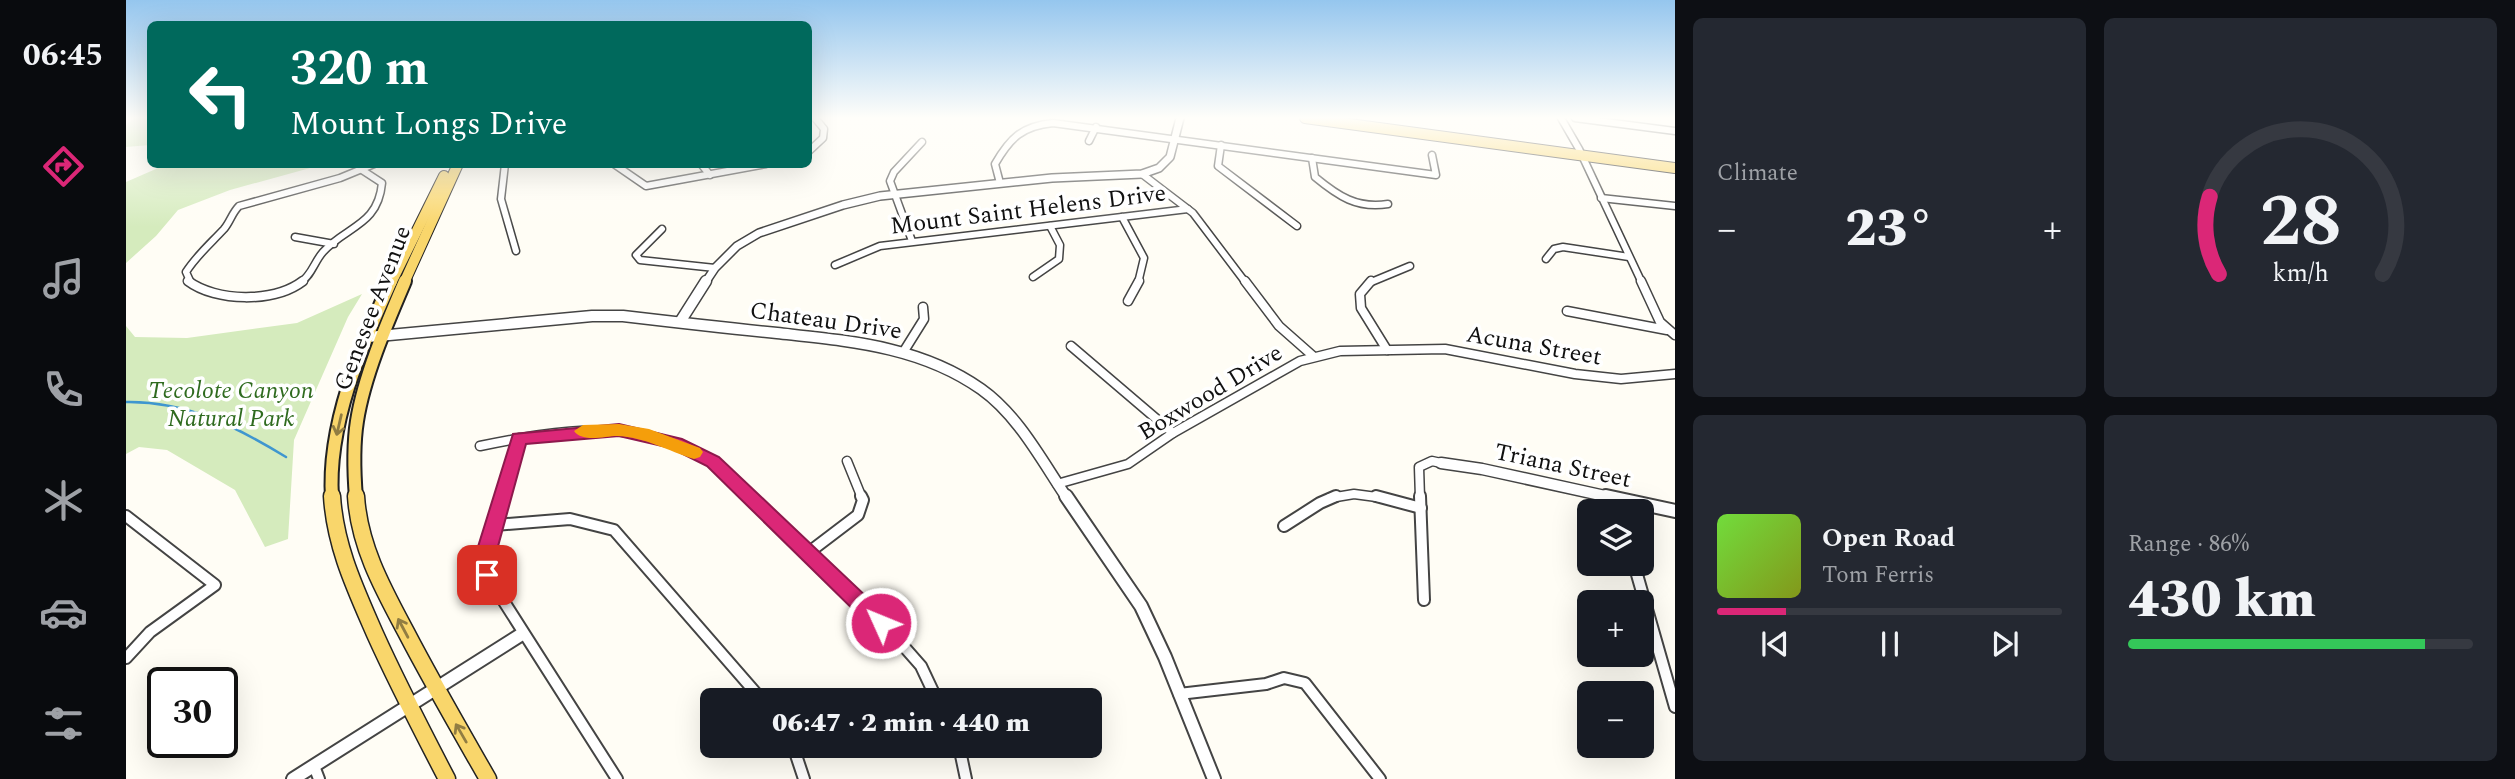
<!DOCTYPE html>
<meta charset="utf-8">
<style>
:root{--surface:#171b24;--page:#242831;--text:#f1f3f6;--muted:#9ea1a6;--line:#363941;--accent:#db2777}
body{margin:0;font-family:Spectral,serif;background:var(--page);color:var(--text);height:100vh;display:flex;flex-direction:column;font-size:26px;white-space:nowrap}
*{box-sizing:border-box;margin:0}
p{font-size:23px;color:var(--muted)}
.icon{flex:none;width:38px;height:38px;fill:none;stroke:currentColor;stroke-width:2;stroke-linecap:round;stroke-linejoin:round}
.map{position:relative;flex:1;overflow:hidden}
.sheet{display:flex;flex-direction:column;gap:18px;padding:18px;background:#0d0f14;width:840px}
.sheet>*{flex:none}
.guide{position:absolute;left:21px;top:21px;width:665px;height:147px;border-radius:10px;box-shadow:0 7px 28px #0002;background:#00695c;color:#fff;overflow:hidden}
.buttons{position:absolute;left:1451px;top:499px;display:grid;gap:14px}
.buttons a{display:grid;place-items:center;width:77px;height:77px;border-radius:10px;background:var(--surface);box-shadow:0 7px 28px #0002;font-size:35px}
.speed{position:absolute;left:21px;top:667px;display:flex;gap:14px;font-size:35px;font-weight:700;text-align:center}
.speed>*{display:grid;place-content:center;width:91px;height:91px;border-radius:50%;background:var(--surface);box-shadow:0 7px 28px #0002;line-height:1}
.speed .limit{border:4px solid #111;border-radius:10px;background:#fff;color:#111}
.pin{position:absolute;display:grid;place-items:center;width:60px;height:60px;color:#fff;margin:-30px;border-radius:14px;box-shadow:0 4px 10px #0006}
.me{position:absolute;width:77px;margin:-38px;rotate:314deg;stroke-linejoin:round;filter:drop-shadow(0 0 5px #0008)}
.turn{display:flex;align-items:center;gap:24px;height:147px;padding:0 28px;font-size:32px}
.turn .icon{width:91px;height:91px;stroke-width:2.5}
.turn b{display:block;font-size:49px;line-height:60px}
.big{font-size:52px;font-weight:800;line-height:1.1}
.sheet .tile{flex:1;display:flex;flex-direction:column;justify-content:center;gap:10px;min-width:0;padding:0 24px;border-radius:10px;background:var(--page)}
.sheet .dial{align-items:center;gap:0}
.dial svg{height:182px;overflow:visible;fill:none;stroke:var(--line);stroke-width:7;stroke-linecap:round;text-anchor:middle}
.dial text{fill:var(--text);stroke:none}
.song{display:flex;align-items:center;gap:21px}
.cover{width:84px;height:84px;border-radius:10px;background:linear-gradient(135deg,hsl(100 70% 55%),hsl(70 70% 35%))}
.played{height:7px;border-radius:4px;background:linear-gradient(90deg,var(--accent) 20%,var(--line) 20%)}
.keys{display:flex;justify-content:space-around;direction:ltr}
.heat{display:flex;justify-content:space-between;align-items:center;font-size:38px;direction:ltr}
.charge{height:10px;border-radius:5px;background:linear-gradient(90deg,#34c759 86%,var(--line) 0)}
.sheet .tiles{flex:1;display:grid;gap:18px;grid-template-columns:repeat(2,1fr)}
.trip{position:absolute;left:574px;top:688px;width:402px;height:70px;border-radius:10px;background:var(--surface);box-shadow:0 7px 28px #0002;font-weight:800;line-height:70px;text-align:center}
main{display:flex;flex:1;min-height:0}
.tab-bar{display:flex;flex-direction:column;width:126px;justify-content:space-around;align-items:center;background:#090b0e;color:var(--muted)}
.tab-bar .icon{width:49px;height:49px}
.tab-bar .active{color:var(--accent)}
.tab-bar b{font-size:32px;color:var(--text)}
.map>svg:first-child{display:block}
</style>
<main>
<nav class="tab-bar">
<b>06:45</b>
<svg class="icon active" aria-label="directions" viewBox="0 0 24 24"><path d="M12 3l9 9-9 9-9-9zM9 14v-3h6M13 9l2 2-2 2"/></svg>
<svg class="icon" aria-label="music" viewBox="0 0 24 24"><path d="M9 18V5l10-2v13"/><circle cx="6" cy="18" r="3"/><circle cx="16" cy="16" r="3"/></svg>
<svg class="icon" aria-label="phone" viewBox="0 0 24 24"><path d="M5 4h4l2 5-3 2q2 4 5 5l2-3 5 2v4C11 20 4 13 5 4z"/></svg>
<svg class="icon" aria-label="climate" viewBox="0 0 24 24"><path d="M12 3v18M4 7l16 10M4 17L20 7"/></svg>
<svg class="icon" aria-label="car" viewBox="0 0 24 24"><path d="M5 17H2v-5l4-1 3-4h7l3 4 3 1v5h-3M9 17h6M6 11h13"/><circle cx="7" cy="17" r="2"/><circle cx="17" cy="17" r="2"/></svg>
<svg class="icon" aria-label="filters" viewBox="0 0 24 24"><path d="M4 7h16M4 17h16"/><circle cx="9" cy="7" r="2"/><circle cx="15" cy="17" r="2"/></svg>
</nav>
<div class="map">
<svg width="1549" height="779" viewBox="0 0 1549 779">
<rect width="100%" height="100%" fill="#fffdf5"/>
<g fill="#d5ebbd">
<path d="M8 118H24V145L0 147V125Z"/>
<path d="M39 165V164L195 165 104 190 52 210 30 236 0 263V182Z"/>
<path d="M236 294 222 317 168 440 162 539 139 547 109 490 41 450 13 447 0 454V326L9 337 61 338 171 323Z"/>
</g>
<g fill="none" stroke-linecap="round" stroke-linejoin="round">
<path stroke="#3f96cf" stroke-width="2.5" d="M0 402C61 401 109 426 160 457"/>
<defs>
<g id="minor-far2">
<path d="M1435 118 1453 149 1516 283"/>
<path d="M1449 118 1549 131"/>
<path d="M963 141 970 127"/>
<path d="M1095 145 1092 166 1171 226"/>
<path d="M682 152 697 138 698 129 689 118"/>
<path d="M1186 158 1189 177C1212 196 1231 209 1262 204"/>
<path d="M379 164 375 199 390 251"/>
<path d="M488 164 520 186 640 164"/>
<path d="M575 164 584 175"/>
<path d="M1016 174 1067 213 1120 283"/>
<path d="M874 183 869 164C884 138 896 126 927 123L1310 175 1306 155"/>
<path d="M1475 198 1549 206"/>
<path d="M996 217 1018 258 1012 283"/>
<path d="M536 229 510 255 514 260 589 268"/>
<path d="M169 237 208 244"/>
<path d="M786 241 764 181 768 172 796 142"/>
<path d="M1420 259 1428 249 1437 247 1503 257"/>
<path d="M709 265 754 246 1062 209"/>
<path d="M907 277 933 259 934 245 924 226"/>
<path d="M65 283 60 272C71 255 84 244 98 229 104 222 106 213 113 206L214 178 248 164"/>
<path d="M174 283C186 275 188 262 197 252 220 226 252 226 256 183L236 170"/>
<path d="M1243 283 1284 266"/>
</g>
<g id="minor-far1">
<path d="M62 281C90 302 148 303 177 281"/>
<path d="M1119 281 1153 326 1187 356"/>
<path d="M1245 281 1234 294 1235 308 1261 350"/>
<path d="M1515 281 1534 322 1549 335"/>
<path d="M1002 301 1013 281"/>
<path d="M1441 311 1541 330"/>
<path d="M945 346 1047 433"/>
<path d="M778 351 798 319 797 307"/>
<path d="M354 446C432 430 514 416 585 461 599 470 612 486 624 498"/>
<path d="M721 461 736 498"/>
<path d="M931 484 1002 464 1047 433 1174 361 1214 351 1319 349 1449 374 1495 379 1549 374"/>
<path d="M376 498 393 438"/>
<path d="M1204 498 1228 494 1258 498"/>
<path d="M1294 498 1293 467 1306 461 1315 463"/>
</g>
<g id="minor">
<path d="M376 496 361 550V575L491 779"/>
<path d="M622 496 773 641 795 666 811 700"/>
<path d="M1250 496 1295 508"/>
<path d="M1294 496 1298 600"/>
<path d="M0 516 89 585 24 632 0 658"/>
<path d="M369 525 444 519 488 530 636 700"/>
<path d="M1158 526 1194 503 1210 496"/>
<path d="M682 553 732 515 737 500 735 496"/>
<path d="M1508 564 1549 707"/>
<path d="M1053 694 1140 684 1158 678 1179 683 1254 779"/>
<path d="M667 746 678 779"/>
<path d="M833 746 840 779"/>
<path d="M188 766 193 779"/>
</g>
<path id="tertiary-far2" d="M579 283 589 268 611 246 633 233 717 205 754 196 926 178 1016 174 1033 168 1044 157 1054 118"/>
<g id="tertiary-far1">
<path d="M554 322 580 281"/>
<path d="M242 337 466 316H497C548 322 600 328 651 333 723 341 794 346 855 389 892 415 916 461 941 498"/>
<path d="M1315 463 1356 469 1488 498"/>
</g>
<g id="tertiary">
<path d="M940 496 1015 606 1039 657 1088 779"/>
<path d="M1480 496 1549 511"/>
<path d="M167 779 396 634"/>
</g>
<g id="primary-far2">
<path d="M1179 118 1549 168"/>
<path d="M265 283 318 176"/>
<path d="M278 283 332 164"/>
</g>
<g id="primary-far1">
<path d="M206 498C201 424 235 347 265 281"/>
<path d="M230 498C228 473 227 446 231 421 238 376 261 323 279 281"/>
</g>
<g id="primary">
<path d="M206 496C209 546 229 588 249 634 271 683 296 731 321 779"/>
<path d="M230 496C233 546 257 589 280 632 306 682 334 730 362 779"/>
</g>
</defs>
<use href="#minor-far2" stroke="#444" stroke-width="9"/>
<use href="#minor-far1" stroke="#444" stroke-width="11"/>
<use href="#minor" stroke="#444" stroke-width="14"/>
<use href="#tertiary-far2" stroke="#444" stroke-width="10"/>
<use href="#tertiary-far1" stroke="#444" stroke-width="13"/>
<use href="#tertiary" stroke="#444" stroke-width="16"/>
<use href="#primary-far2" stroke="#222" stroke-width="12"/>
<use href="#primary-far1" stroke="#222" stroke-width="16"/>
<use href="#primary" stroke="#222" stroke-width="19"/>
<use href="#minor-far2" stroke="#fff" stroke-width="6"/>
<use href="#minor-far1" stroke="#fff" stroke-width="8"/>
<use href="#minor" stroke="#fff" stroke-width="10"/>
<use href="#tertiary-far2" stroke="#fff" stroke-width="7"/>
<use href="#tertiary-far1" stroke="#fff" stroke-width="10"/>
<use href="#tertiary" stroke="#fff" stroke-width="12"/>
<use href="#primary-far2" stroke="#f9d66b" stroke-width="10"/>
<use href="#primary-far1" stroke="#f9d66b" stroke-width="12"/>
<use href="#primary" stroke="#f9d66b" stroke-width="16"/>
</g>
<defs><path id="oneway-shaft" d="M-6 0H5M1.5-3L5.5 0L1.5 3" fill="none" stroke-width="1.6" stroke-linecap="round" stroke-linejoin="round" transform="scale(1.75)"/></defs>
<g stroke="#917d42">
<use href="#oneway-shaft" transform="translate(213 425) rotate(103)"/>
<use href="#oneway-shaft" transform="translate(277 628) rotate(-118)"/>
<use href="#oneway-shaft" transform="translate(335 733) rotate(-120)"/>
</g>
<linearGradient id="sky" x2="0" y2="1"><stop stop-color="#95c6ee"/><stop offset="0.52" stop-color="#fffefa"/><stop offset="1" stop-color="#fffefa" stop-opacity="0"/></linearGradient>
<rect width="1549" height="227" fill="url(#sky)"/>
<path fill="#db2777" stroke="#8e194d" stroke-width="2" d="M493 424 556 439 593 457 762 617 765 623 762 629 755 632 747 629 581 466 545 448 493 436 400 444 371 550V575L368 581 361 584 354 581 351 575V550L387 434Z"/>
<path fill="#f59e0b" d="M493 424 523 429 574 448 577 452 574 457 568 459C542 451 519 437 491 436 479 436 457 443 448 431L457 425Z"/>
<g text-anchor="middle" stroke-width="7" stroke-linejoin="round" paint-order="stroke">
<g font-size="24" fill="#111" stroke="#fff">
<text transform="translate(902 209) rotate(-7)" y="8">Mount Saint Helens Drive</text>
<text transform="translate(246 308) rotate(-69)" y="8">Genesee Avenue</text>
<text transform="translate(700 320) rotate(8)" y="8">Chateau Drive</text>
<text transform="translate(1408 345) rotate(10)" y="8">Acuna Street</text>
<text transform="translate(1084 392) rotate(-31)" y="8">Boxwood Drive</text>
<text transform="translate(1437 465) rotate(12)" y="8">Triana Street</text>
</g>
<g font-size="24" font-style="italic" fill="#2f6b1f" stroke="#fff">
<text x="105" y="398">Tecolote Canyon<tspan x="105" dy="28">Natural Park</tspan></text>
</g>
</g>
</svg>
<div class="buttons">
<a><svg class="icon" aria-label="layers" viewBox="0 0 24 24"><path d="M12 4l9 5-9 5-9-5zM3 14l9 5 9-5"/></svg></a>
<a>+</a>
<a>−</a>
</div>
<div class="speed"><div class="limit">30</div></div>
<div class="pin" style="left:361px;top:575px;background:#d93025"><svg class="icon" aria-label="arrive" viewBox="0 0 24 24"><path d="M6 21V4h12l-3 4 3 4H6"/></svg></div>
<svg class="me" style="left:755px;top:623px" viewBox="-20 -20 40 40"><circle r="17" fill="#db2777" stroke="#fff" stroke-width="3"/><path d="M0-11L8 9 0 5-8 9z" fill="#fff"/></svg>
<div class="trip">06:47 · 2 min · 440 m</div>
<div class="guide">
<div class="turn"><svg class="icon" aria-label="left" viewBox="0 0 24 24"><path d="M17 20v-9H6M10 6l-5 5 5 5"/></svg><div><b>320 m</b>Mount Longs Drive</div></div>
</div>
</div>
<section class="sheet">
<div class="tiles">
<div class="tile"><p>Climate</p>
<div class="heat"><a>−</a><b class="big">23°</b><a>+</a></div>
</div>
<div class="tile dial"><svg viewBox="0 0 100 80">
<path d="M14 69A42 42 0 1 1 86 69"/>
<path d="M14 69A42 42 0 0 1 10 35" stroke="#db2777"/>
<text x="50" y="56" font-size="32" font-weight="700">28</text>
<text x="50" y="72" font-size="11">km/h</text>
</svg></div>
<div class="tile">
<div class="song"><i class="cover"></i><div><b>Open Road</b><p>Tom Ferris</p></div></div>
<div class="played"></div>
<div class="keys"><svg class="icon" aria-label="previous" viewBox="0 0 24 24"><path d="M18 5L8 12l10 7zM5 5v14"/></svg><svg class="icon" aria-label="pause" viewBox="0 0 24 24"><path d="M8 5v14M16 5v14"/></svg><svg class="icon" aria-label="next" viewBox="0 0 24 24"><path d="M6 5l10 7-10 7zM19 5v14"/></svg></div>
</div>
<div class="tile"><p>Range · 86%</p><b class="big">430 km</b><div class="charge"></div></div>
</div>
</section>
</main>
